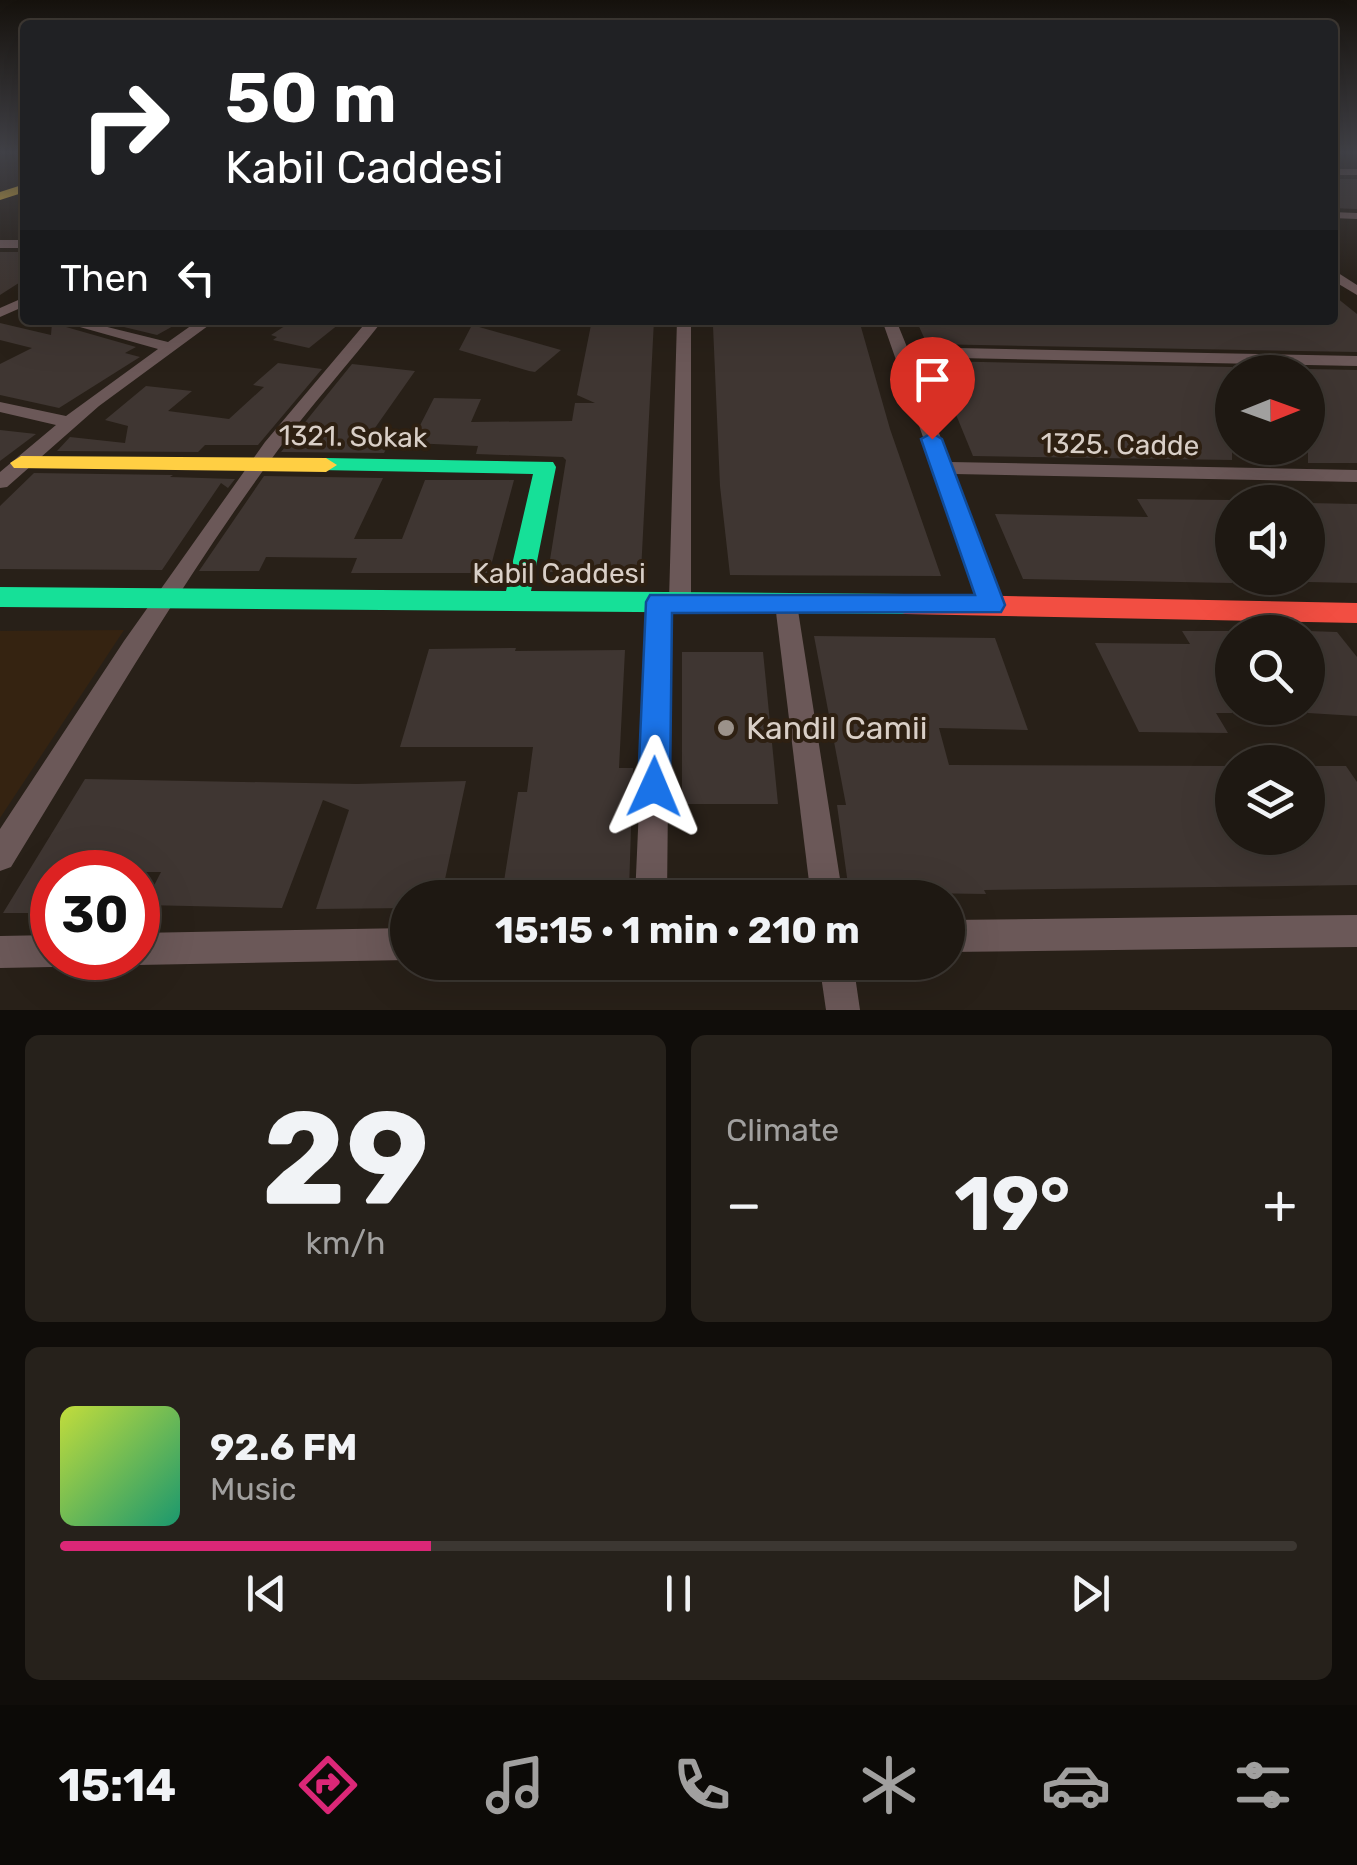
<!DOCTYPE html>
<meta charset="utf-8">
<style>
:root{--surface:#1e1812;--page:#26211b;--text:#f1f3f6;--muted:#a1a09f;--line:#3c3732;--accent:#db2777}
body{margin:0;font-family:Rubik,sans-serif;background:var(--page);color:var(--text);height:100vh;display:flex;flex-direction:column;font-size:38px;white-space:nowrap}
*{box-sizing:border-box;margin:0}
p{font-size:32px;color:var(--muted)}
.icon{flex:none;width:55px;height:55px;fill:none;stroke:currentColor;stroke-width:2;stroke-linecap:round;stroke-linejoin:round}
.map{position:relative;height:1010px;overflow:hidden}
.drawer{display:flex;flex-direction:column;gap:25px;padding:25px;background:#100d0a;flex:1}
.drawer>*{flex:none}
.hud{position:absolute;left:20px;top:20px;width:1318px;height:305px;border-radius:10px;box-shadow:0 10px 40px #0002,0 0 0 2px var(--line);background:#202124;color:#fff;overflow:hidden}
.needle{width:65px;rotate:89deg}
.buttons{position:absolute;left:1215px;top:355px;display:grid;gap:20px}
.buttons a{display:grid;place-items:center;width:110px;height:110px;border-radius:50%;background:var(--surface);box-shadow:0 10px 40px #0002,0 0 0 2px var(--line);font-size:50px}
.speed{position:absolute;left:30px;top:850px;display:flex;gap:20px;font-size:50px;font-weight:700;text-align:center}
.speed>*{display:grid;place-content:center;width:130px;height:130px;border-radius:50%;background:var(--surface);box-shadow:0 10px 40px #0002,0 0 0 2px var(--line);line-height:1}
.speed .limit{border:15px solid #d22;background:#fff;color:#111}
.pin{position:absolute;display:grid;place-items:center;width:85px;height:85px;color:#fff;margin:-102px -42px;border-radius:50% 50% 50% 0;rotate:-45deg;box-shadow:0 0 10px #0007}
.pin .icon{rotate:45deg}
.me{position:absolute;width:110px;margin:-55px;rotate:1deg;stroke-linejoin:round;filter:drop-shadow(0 0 8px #0008)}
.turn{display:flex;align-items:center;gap:35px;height:210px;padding:0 40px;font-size:45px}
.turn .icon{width:130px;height:130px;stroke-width:2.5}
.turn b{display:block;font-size:70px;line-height:85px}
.then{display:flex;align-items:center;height:95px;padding:0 40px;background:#0003;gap:20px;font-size:38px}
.big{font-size:75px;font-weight:700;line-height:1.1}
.drawer .tile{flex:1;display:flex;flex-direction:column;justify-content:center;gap:15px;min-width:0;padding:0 35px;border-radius:15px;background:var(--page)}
.drawer .dial{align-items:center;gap:0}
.dial b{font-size:130px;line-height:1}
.song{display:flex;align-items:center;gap:30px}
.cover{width:120px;height:120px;border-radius:15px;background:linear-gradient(135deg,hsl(70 70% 55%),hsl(160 70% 35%))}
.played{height:10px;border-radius:5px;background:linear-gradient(90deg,var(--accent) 30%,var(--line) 30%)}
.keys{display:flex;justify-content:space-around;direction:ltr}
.heat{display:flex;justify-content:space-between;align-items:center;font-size:55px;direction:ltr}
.drawer .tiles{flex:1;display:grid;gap:25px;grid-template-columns:1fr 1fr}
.tile:last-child{grid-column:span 2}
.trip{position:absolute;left:390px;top:880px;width:575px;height:100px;border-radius:50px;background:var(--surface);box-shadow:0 10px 40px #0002,0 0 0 2px var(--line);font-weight:700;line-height:100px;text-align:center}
.menu{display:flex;height:160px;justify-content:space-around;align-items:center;background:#0c0a07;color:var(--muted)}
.menu .icon{width:70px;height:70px}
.menu .selected{color:var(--accent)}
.menu b{font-size:45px;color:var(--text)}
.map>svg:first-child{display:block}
</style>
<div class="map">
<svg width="1357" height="1010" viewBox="0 0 1357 1010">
<rect width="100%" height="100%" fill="#282018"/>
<path fill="#352311" d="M124 630 0 818V631Z"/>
<g fill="#3f3632">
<path d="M1332 179H1357V209L1332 208Z"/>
<path d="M0 252H25V279L0 295Z"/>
<path d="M1332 294 1357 314V352L927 344 916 320 1332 324Z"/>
<path d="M95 320H184L157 335Z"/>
<path d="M294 320H344L309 348 273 340 277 337 271 335Z"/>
<path d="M592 320H654L641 572H548L566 460 563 457 476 454 478 446 411 443 434 398 481 399 471 422 572 421 575 403H595L577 395Z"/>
<path d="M795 320H859L890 429 941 576 730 575 720 486 713 326 793 327Z"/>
<path d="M0 323 51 335 52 323 136 347 125 353 140 357 59 408 0 395V364L32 348 0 340Z"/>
<path d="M472 325 561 350 535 372 529 371 459 350Z"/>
<path d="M934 361 1232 367V460L973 456Z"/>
<path d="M278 363 322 369 258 445H205L198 452 57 451 70 437 125 443 128 426 105 420 146 386 192 391 168 411 229 419 264 387 253 385Z"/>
<path d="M352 364 415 371 370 435H393L384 453 281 452Z"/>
<path d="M1308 369 1357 370V463H1308Z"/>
<path d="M0 430 36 434 0 461Z"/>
<path d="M34 473 173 475 170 477 235 479 228 488 221 483 162 570 0 569V506Z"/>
<path d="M264 476 383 478 354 539H402L425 480H514L489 573H351L357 558 266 557 259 571H199Z"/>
<path d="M1137 499 1232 500V583L1023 579 995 514 1148 517Z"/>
<path d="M1308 503 1357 504V583L1308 582Z"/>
<path d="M1182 631H1232V713H1216L1228 733 1139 732 1095 643 1190 644Z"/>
<path d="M1308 631 1337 632 1357 657V716L1308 713Z"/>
<path d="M814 636 995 638 1028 730 939 728 949 765 1232 766V838H1308V766H1346L1357 782V885L984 890 986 894 849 892 837 805H846Z"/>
<path d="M516 648 515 651 625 650 619 768H633L629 890 502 894 518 792H527L533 747H400L429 649Z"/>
<path d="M682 652H763L778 804H682Z"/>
<path d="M85 779 357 784 466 781 441 898H408V908L316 909 349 810 323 800 282 908 144 905 161 872H52V913H3Z"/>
</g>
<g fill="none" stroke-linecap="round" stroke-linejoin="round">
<g fill="#6b5858" fill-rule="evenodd">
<rect x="1332" y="169" width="25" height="6"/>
<path d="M1332 212 1357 213V219L1332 218Z"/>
<rect x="0" y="240" width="25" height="8"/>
<path d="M1332 269 1357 285V295L1332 280Z"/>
<path d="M25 297V306L0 317V308Z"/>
<path d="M55 320H79L168 342 199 320H216L99 406 7 487 0 488V472L56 425 0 412V402L66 416 158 349Z"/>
<path d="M368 320H383C349 364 311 405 278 450 180 583 97 727 11 867L0 871V829L124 641 265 442Z"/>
<path d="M677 320H691V603L688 609 680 612 670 606 667 898H635L648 603 651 597 659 594 669 600Z"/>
<path d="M882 320H896L907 347 1357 356V366L910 357 950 462 1357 470V482L954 474 1003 605 1000 611 992 614 984 611Z"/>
<path d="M786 595 794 598 797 604 843 898H811L775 604 778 598Z"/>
<path d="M1357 915V947L948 952V920Z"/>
<path d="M408 928V960L138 965 125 958H138V933Z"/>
<path d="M52 935V958H66L64 963 52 967 0 968V936Z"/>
<path d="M819 962H853L860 1010H826Z"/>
</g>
<path fill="#16e098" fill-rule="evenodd" d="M326 458 553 462 556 467 531 591 905 594 914 597 918 604 914 611 905 614 0 607V587L506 591 533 474 319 470 315 465Z"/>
<g fill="#ffcf43" fill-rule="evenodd">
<path d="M25 184V192L0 200V192Z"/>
<path d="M21 456 326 458 337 465 326 472 14 468 10 463Z"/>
</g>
<path fill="#f24e42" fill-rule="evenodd" d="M905 594 1357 603V623L905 614 896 611 892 604 896 597Z"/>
</g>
<linearGradient id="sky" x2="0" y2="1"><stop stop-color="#16120d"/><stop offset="0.52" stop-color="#424248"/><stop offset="1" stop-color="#424248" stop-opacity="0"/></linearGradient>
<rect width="1357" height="293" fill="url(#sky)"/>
<path fill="#1a73e8" stroke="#114b97" stroke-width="2.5" d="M932 433 942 439 1005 605 1001 612 672 613 670 787 665 798 654 802 643 798 638 787 646 602 650 595H975L921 439Z"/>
<circle fill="#9b928a" stroke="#2e2012" stroke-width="4" cx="726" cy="728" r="10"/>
<g text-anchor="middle" stroke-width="8" stroke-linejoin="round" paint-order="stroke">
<g font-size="28" fill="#d9cfc7" stroke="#2e2012">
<text transform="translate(353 436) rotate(1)" y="10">1321. Sokak</text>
<text transform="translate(1120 444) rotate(1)" y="10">1325. Cadde</text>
<text x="559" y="583">Kabil Caddesi</text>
</g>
<g font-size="32" fill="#d9cfc7" stroke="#2e2012" text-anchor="start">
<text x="746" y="739">Kandil Camii</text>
</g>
</g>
</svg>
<div class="buttons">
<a><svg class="needle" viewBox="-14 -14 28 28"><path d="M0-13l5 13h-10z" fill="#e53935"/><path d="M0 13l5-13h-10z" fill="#a1a09f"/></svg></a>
<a><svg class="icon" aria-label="sound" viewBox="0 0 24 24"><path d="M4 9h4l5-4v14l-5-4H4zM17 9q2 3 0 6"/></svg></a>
<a><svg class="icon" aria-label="search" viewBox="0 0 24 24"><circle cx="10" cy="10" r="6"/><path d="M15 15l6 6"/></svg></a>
<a><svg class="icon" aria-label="layers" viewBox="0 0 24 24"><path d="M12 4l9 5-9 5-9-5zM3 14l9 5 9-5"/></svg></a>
</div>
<div class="speed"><div class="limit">30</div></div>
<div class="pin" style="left:932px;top:439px;background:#d93025"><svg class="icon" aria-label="arrive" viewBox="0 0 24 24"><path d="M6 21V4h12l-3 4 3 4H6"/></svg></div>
<svg class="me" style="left:654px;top:787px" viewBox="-20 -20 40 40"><path d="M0-17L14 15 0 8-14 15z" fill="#1a73e8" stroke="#fff" stroke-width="4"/></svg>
<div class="trip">15:15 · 1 min · 210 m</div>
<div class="hud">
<div class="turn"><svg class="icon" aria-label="right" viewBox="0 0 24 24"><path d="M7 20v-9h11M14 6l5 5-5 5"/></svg><div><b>50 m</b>Kabil Caddesi</div></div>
<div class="then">Then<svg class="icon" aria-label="left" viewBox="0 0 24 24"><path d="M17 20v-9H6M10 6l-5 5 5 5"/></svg></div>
</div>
</div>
<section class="drawer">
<div class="tiles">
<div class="tile dial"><b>29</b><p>km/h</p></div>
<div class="tile"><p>Climate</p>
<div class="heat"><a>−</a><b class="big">19°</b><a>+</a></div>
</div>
<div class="tile">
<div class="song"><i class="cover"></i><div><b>92.6 FM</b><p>Music</p></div></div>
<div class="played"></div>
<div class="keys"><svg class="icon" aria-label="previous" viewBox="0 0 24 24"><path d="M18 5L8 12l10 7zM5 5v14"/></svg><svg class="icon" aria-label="pause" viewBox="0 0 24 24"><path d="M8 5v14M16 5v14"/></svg><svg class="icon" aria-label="next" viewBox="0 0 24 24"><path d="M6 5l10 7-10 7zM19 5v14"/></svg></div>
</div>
</div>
</section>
<nav class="menu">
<b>15:14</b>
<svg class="icon selected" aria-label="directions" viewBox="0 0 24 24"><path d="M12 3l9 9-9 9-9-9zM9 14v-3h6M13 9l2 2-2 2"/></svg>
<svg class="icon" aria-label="music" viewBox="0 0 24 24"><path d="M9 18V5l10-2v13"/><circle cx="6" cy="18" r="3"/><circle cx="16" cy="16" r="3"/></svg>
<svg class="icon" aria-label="phone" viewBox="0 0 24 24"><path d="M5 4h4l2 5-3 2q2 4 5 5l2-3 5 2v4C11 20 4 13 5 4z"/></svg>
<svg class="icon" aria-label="climate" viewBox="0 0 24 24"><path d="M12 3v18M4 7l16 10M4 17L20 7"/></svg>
<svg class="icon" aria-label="car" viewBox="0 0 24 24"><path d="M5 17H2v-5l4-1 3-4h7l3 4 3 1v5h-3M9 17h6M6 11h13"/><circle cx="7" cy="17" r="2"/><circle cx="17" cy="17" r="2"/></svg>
<svg class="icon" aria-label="filters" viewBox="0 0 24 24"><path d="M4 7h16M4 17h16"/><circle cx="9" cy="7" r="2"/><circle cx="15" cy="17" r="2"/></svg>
</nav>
